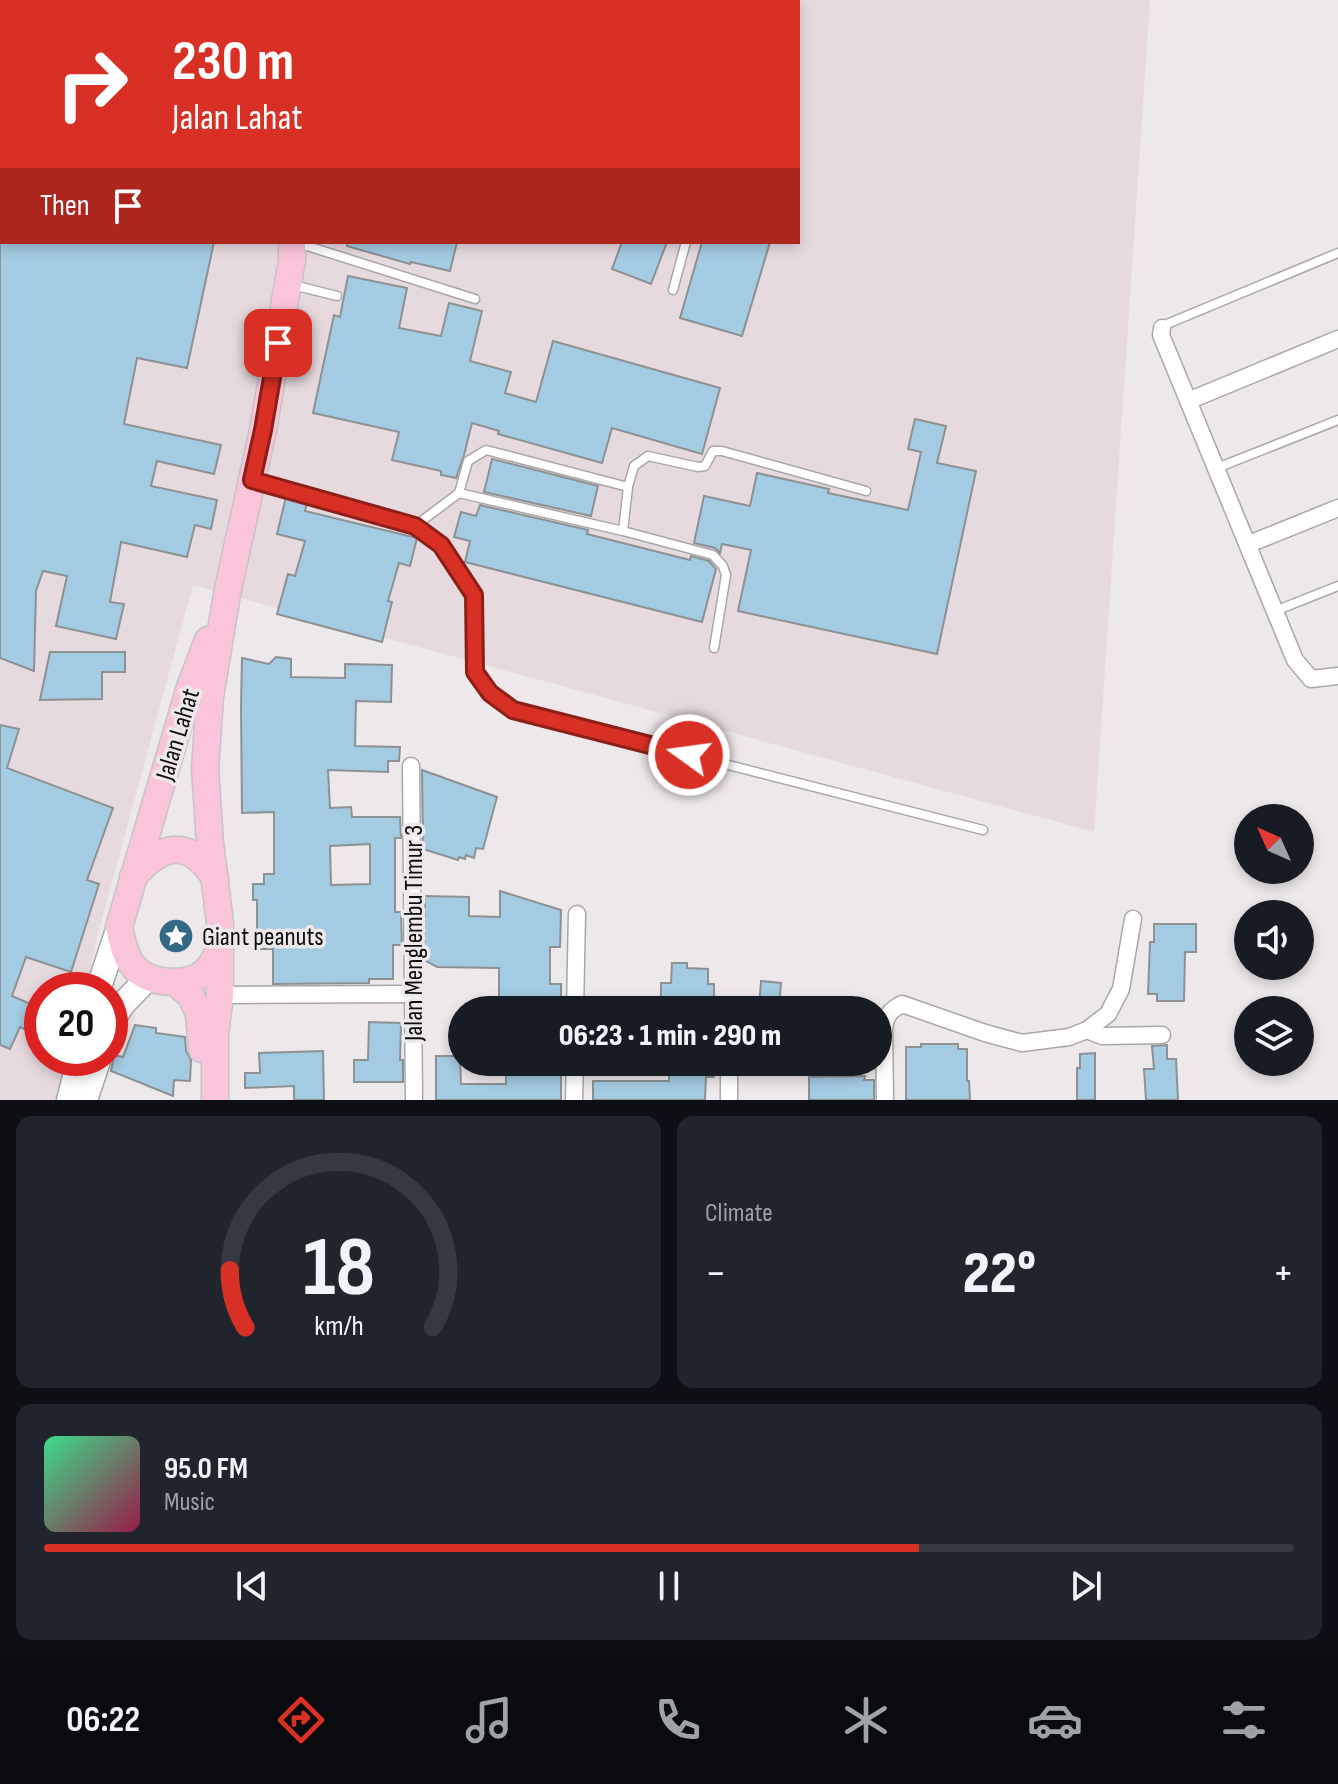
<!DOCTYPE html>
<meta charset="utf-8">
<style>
:root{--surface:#171b24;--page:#20242c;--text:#f1f3f6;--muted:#9ea1a6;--line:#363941;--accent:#d93025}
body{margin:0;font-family:"Sofia Sans Condensed",sans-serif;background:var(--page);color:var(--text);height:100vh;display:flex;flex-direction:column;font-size:30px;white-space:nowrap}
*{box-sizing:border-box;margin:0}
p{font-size:26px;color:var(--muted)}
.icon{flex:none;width:44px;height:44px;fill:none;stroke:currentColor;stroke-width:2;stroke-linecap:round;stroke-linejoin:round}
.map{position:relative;height:1100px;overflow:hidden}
.drawer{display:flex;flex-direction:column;gap:16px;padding:16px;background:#0d0f14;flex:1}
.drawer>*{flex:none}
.hud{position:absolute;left:0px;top:0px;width:800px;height:244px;box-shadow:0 4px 12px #0003;background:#d93025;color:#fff;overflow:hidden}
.needle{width:52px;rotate:315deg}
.fabs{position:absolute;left:1234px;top:804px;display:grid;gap:16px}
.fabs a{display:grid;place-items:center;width:80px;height:80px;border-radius:50%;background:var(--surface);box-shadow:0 4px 12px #0003;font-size:40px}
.speed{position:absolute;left:24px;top:972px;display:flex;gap:16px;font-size:40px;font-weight:700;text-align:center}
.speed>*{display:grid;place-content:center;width:104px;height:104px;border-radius:50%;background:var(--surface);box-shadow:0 4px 12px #0003;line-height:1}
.speed .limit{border:12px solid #d22;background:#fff;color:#111}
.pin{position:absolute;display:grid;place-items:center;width:68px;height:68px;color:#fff;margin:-34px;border-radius:16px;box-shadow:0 4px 12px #0006}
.me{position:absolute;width:88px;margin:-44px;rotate:284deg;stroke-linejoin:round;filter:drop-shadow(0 0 6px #0008)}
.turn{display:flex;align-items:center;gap:28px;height:168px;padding:0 40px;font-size:36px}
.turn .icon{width:104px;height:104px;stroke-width:2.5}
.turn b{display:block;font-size:56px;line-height:68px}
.then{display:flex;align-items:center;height:76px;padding:0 40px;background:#0003;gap:16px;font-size:30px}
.big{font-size:60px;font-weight:800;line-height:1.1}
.drawer .tile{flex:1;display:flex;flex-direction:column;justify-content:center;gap:12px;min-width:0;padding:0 28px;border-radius:16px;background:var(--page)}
.drawer .dial{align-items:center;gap:0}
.dial svg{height:208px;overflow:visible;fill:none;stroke:var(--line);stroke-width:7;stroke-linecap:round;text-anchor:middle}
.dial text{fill:var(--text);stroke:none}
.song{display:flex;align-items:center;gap:24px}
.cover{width:96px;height:96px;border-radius:12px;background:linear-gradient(135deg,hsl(150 70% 55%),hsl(340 70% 35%))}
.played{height:8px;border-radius:4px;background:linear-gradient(90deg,var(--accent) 70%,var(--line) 70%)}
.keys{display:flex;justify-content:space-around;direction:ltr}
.heat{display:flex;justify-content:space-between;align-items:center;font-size:44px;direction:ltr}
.drawer .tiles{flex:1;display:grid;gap:16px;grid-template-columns:1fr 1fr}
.tile:last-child{grid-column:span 2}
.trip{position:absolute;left:448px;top:996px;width:444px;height:80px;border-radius:40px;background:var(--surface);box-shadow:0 4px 12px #0003;font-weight:800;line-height:80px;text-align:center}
.menu{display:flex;height:128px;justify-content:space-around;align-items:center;background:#090b0e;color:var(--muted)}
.menu .icon{width:56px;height:56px}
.menu .current{color:var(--accent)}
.menu b{font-size:36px;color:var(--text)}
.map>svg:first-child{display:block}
</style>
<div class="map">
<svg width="1338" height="1100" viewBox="0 0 1338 1100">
<rect width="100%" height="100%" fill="#ede8ea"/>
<path fill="#e7dade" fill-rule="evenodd" d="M0 0H1150L1094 832 193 585 97 937 86 990H42V1058H73L65 1100H0ZM2 2H798V242H2Z"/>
<g fill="#a3cbe1" stroke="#8d9193" stroke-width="2" fill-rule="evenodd">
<path d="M0 242H214L187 368 137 358 124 424 221 445 214 474 157 461 151 486 217 500 211 529 195 525 187 557 121 542 110 602 124 604 116 639 56 626 67 576 43 571 36 591 34 671 0 658Z"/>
<path d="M348 242H457L450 271 411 262 410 264 347 246Z"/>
<path d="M622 242H667L651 284 612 269Z"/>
<path d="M702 242H770L742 336 680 318Z"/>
<path d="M348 276 407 288 399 328 441 336 449 303 482 311 470 361 511 372 505 393 536 402 553 341 720 388 702 454 612 428 602 463 498 434 499 431 472 423 464 455 456 478 441 475V471L392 460 399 432 313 413 334 315 340 317Z"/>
<path d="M915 419 946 426 937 463 976 471 937 654 738 611 751 550 722 544 720 553 715 548 694 543 704 496 750 506 757 473 829 489 828 493 908 510 921 452 908 449Z"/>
<path d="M492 459 598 486 591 516 484 492Z"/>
<path d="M286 497 307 502 305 511 417 538 410 566 399 563 388 601 392 602 382 642 277 614 288 574 295 576 305 541 277 534Z"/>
<path d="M480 505 588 530 587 534 690 560 691 556 709 561 716 569 702 622 465 562 470 541 454 537 461 512 476 516Z"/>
<path d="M50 652H125V672H102V699L40 700Z"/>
<path d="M276 657 291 659V677L345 678V664L392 665 391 702 356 701 355 746 400 747 399 761H388V772L328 770 330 808 351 807 352 817H400L401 838H395V912H401L402 945H393V979H369V983L273 984V949H257V900H253V884H264V874H274V812L242 813 241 706 242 658 269 664ZM370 844V884L331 885 330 846Z"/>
<path d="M0 725 19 729 7 768 113 808 87 880 99 884 71 972 26 957 12 996 42 1009V1037L20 1027 10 1049 0 1045Z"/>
<path d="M422 770 497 797 483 849 476 848 474 858 466 855 465 859 459 857 458 860 423 849Z"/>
<path d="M500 891 561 910 560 947H550V984H561V1009L499 1008V968L437 967 424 960 425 896 469 897V916L500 917Z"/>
<path d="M1154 924H1196V952H1185L1184 1001H1157V994H1148L1150 942H1154Z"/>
<path d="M672 963H687V968L708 969V984H714V1006H661V983H671Z"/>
<path d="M761 981 781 983 779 1009 759 1008Z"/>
<path d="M369 1022 401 1023 400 1060H403V1082H354V1060H368Z"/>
<path d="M135 1025 156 1028V1033L185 1037 186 1051 191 1060 190 1081 174 1080 173 1096 111 1071 114 1055 123 1057Z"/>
<path d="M921 1044H958V1049H967V1081H969L970 1100H906V1047H921Z"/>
<path d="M1167 1045V1059H1176L1178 1100H1146L1144 1069H1154L1152 1046Z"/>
<path d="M323 1051 324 1100H294V1086L245 1088V1073H260L259 1053Z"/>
<path d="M1095 1053V1100H1077V1068H1080V1054Z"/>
<path d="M436 1056H460L461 1084H506V1062H561V1100H436Z"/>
<path d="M669 1062H714V1077H706L705 1100H593V1081H669Z"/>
<path d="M865 1076 864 1080H874V1100H809V1077Z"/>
</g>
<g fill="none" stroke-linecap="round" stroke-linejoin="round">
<defs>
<g id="service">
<path d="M756 0 759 2"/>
<path d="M691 2 692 0"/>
<path d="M0 4H2"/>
<path d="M301 244 475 299"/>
<path d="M293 285 337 296"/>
<path d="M673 290 686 242"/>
<path d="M1162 328 1167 324 1338 253"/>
<path d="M1217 468 1338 420"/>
<path d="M257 481 415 526 441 545 474 595 475 672 490 693 513 710 983 830"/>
<path d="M459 493 623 531 628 487"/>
<path d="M415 526 459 493 468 461 486 450 628 487 634 466 648 456 698 467 705 466 713 451H722L866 491"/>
<path d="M623 531 713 555 723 566 726 575 714 648"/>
<path d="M1275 611 1338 586"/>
</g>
<g id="minor">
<path d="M1162 328 1161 335 1295 660 1311 679 1338 676"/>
<path d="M1188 401 1338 339"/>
<path d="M1249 544 1338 508"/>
<path d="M411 766 414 1100"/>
<path d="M220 995 412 994"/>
<path d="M575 1010 577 914"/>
<path d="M731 1010V1008"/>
<path d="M1087 1030 1102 1036 1162 1035"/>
<path d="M574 1100 575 1062"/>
<path d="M729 1100V1062"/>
<path d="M885 1100 884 1028C886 1016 890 1010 902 1004L985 1033 1022 1043 1069 1037 1087 1030 1108 1014 1121 989 1133 919"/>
</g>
<g id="secondary">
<path d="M98 990 119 927"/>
<path d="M110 1024 122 1005 148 978"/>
<path d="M69 1100 80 1058"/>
<path d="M85 1100 99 1058"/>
</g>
<g id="primary">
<path d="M330 2 331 0"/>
<path d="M358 2V0"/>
<path d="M208 640 190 687 119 927C122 941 125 957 135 968 151 985 189 987 206 971 212 965 216 956 220 949"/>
<path d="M133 877C162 844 188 837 215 878"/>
<path d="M175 982 191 996 199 1014 202 1049"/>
<path d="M215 1100V1034L220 995V923L210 843 205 768 210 697 227 594 263 430 292 260V242"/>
</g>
</defs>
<use href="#service" stroke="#aaa6a8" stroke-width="11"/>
<use href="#minor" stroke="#aaa6a8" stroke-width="19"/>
<use href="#secondary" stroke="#aaa6a8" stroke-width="27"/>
<use href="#primary" stroke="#c5c5c5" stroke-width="29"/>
<use href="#service" stroke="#fff" stroke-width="8"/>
<use href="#minor" stroke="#fff" stroke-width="16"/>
<use href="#secondary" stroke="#fff" stroke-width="24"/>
<use href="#primary" stroke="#fac4da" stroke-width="26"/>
</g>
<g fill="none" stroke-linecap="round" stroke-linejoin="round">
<defs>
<path id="route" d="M278 343 263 430 252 480 415 526 441 545 474 595 475 672 490 693 513 710 689 755"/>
</defs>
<use href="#route" stroke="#8d1f18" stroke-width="20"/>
<use href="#route" stroke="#d93025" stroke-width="14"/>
</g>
<defs>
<symbol id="sight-disc" viewBox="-11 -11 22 22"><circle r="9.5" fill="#336985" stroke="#ede8ea"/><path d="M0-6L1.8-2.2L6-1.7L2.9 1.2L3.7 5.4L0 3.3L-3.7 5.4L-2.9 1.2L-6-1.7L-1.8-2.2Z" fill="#fff"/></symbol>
</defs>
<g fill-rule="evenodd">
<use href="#sight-disc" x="156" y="916" width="40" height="40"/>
</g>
<g text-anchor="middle" stroke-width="7" stroke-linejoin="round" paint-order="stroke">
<g font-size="26" fill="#0f0e0e" stroke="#ede8ea">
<text transform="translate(177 734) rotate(-73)" y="9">Jalan Lahat</text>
<text transform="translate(413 933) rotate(-90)" y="9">Jalan Menglembu Timur 3</text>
</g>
<g font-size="26" fill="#0f0e0e" stroke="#ede8ea" text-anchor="start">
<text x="202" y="945">Giant peanuts</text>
</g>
</g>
</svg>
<div class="fabs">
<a><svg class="needle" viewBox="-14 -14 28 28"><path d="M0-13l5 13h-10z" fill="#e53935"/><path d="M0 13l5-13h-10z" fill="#9ea1a6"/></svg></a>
<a><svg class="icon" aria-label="sound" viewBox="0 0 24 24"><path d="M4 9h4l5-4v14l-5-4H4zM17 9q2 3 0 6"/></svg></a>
<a><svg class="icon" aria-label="layers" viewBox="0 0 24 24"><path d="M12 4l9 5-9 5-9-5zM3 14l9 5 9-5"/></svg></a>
</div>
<div class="speed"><div class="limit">20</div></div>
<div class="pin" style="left:278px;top:343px;background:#d93025"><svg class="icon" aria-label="arrive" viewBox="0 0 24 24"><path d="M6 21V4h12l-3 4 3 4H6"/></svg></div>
<svg class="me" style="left:689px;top:755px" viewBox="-20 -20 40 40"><circle r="17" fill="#d93025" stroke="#fff" stroke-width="3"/><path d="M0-11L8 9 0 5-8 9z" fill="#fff"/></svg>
<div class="trip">06:23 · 1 min · 290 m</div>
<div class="hud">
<div class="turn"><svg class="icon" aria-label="right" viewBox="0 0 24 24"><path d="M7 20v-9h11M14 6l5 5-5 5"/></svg><div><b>230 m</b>Jalan Lahat</div></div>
<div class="then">Then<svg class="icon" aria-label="arrive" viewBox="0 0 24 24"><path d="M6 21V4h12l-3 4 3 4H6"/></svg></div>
</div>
</div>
<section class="drawer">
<div class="tiles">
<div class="tile dial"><svg viewBox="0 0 100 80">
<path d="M14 69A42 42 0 1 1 86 69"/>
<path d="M14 69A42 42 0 0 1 8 47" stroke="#d93025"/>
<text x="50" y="56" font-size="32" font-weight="700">18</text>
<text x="50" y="72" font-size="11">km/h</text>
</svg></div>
<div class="tile"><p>Climate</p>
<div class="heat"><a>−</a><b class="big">22°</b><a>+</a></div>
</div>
<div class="tile">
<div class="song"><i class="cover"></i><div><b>95.0 FM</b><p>Music</p></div></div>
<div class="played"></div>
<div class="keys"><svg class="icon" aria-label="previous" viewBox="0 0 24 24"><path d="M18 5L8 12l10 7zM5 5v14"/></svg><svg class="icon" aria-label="pause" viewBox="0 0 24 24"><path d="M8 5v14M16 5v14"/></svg><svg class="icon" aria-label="next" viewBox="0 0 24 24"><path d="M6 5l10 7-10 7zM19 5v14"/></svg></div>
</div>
</div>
</section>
<nav class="menu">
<b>06:22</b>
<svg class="icon current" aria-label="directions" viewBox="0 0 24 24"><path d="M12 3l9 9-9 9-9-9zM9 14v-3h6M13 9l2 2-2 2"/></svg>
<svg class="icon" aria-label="music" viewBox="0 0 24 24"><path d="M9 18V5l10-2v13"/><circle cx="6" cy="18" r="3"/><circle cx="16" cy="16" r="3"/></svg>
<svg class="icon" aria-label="phone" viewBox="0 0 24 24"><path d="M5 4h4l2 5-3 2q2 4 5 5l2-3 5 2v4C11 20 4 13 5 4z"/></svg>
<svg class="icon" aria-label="climate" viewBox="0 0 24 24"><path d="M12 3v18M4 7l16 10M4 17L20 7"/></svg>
<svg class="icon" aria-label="car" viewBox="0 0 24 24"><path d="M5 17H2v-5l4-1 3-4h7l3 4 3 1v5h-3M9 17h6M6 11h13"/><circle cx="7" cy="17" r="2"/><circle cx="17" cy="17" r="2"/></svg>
<svg class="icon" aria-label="filters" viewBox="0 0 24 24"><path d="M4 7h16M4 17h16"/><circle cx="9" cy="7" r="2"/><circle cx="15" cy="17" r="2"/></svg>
</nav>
